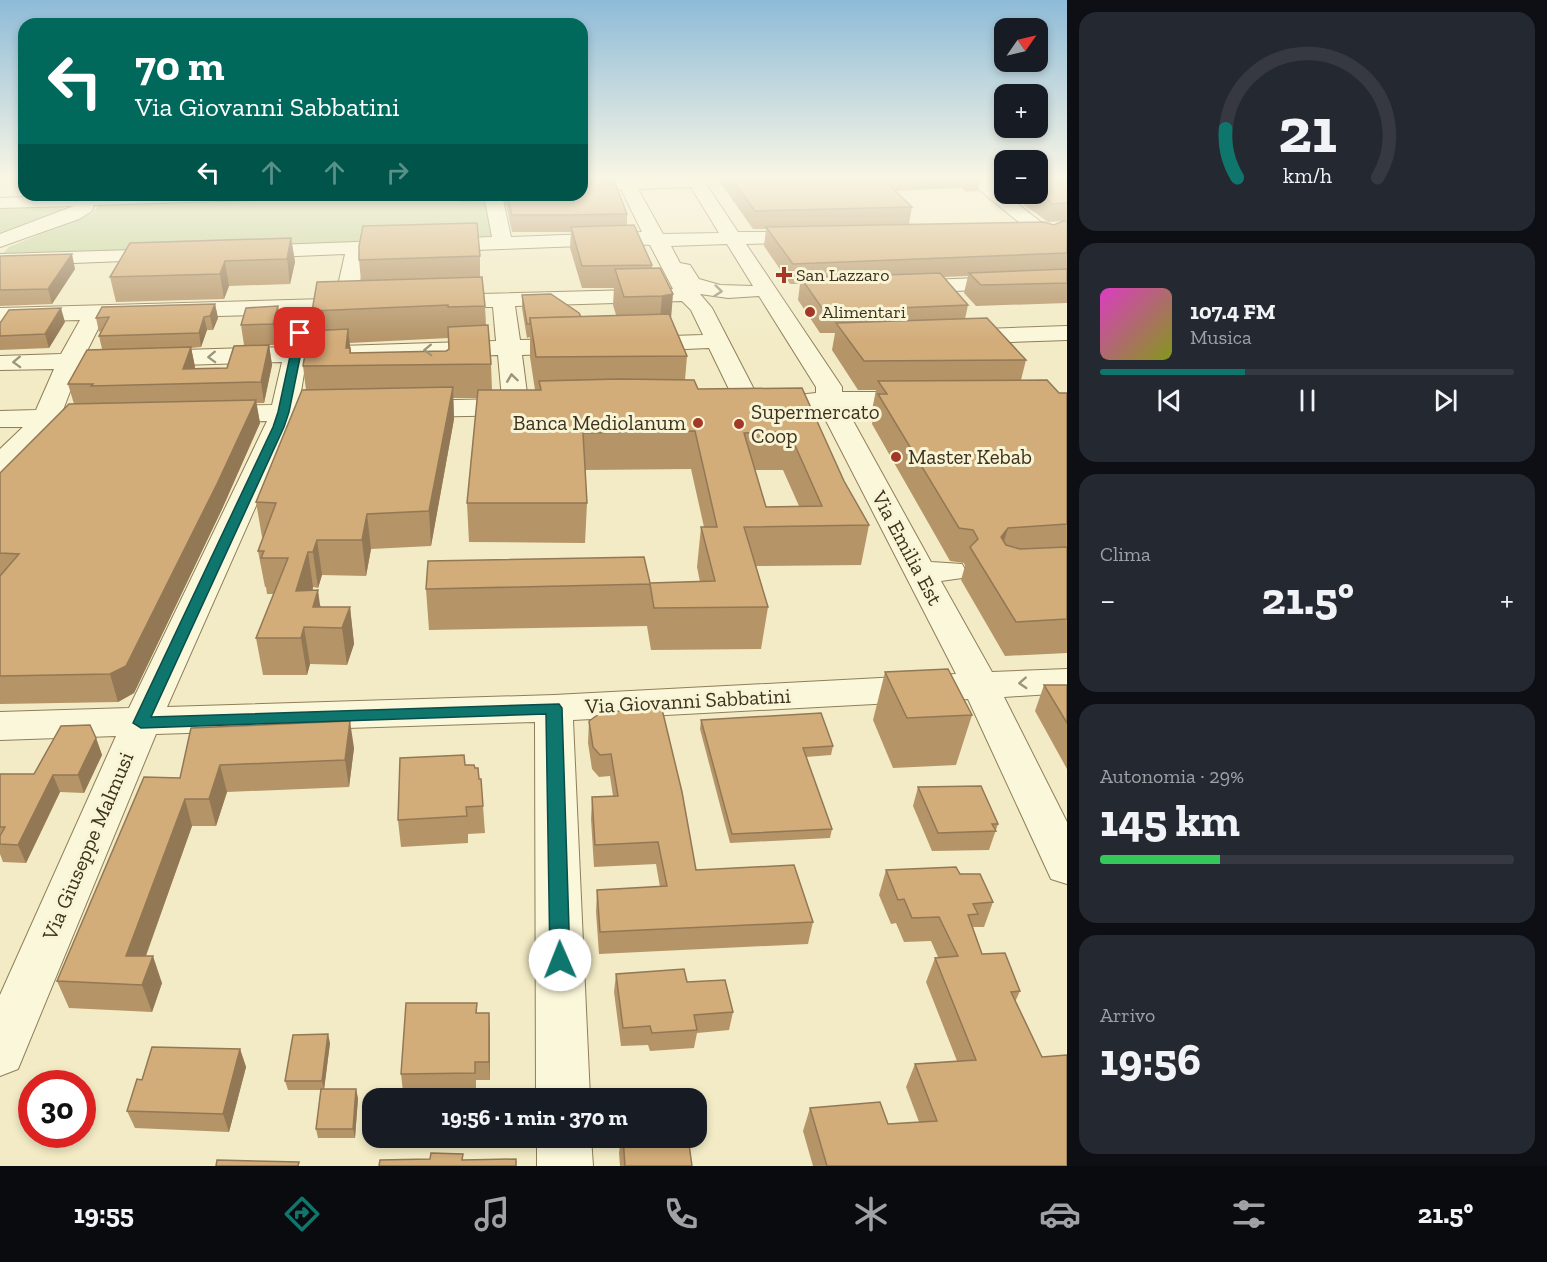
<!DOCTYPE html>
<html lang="it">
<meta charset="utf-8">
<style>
:root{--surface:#171b24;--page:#242831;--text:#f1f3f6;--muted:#9ea1a6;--line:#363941;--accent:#0f766e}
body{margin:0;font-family:"Zilla Slab",serif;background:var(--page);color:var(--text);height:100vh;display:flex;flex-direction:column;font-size:22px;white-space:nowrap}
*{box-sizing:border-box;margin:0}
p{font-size:20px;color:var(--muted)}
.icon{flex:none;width:33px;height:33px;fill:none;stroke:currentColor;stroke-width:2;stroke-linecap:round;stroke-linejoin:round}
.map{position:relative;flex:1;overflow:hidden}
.sheet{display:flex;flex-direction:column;gap:12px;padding:12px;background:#0d0f14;width:480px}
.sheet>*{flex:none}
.hud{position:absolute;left:18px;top:18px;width:570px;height:183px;border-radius:18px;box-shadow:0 3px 9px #0003;background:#00695c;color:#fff;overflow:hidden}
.needle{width:39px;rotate:56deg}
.buttons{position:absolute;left:994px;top:18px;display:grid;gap:12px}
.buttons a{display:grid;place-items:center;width:54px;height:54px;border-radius:12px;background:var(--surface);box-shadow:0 3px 9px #0003;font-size:30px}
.speed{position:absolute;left:18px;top:1070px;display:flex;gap:12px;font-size:30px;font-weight:700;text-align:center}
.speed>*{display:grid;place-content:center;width:78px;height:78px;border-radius:50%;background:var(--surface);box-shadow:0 3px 9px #0003;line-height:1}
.speed .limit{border:9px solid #d22;background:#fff;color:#111}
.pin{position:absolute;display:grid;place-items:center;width:51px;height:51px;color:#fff;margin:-26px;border-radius:12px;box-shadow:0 3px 9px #0006}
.me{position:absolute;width:66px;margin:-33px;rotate:359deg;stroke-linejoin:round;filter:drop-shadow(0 0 4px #0008)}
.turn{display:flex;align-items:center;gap:21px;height:126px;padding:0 18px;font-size:27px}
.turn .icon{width:78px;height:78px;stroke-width:2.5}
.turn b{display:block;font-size:42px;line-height:51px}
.lanes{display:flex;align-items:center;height:57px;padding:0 18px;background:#0003;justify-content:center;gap:30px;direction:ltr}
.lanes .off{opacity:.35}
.big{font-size:45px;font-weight:800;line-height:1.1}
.sheet .card{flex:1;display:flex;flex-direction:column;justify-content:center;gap:9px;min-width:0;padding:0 21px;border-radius:18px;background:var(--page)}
.sheet .dial{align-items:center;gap:0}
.dial svg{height:156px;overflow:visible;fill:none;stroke:var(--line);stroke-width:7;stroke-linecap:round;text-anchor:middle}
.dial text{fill:var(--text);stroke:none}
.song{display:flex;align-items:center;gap:18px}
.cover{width:72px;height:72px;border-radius:9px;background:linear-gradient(135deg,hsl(310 70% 55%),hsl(70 70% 35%))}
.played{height:6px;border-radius:3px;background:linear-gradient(90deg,var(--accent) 35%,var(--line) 35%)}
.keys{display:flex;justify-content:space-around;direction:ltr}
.heat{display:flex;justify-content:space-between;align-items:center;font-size:33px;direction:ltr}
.charge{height:9px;border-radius:4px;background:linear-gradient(90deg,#34c759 29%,var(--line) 0)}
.trip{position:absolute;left:362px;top:1088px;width:345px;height:60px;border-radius:18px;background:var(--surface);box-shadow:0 3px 9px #0003;font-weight:800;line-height:60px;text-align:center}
.tabs{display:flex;height:96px;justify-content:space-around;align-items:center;background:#090b0e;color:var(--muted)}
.tabs .icon{width:42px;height:42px}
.tabs .active{color:var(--accent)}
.tabs b{font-size:27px;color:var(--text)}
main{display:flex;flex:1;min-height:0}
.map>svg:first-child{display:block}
</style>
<main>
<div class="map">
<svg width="1067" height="1166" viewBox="0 0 1067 1166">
<rect width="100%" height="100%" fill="#f2ebc5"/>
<g fill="#c1d198">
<path d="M272 195H582L615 202 494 206 497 235 490 239 3 253 9 247 92 213 97 208V201Z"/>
<path d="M60 203 63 208 59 212 0 236V205Z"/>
</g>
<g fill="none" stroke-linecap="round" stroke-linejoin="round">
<defs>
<g id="minor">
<path d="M619 178H702L738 232H817L820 236 817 240 810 242 746 244 842 387V392H919L928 395 932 400 928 405 919 408H846L931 562 962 564 966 571 962 578 941 581 992 672 1067 669V693L1004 697 1067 822V884L1051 879 968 699 573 720 590 1098H536L535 722 156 734 18 1069 0 1076V995L116 736 0 740V712L129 708 267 421 212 422 203 420 199 414 203 408 212 406 272 405 282 362 79 368 63 410 109 411 113 417 109 423 54 426 10 471 0 474V449L23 427H0V411L36 410 54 369 0 370V356L61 354 80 320 0 322V308L325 299 334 303 345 254 247 258 240 256 237 252 240 248 247 246 492 237 484 195H502L511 237 642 232 621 189 582 190V180ZM691 187 719 233 663 234 638 189ZM635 244 650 245 673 289 440 295 432 297 429 302 432 307H493L496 341 309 347 315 313 333 311 335 307 345 312 353 310 356 305 365 254ZM727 244 753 286 720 285 699 279 690 265 680 263 671 246ZM700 294 728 298 759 296 816 387V393L759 399 712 308ZM682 301 691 310 703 335 638 337 630 339 626 344 630 349 638 351 709 348 740 412 764 414 820 409 956 674 554 695 167 707 294 420 346 417 350 411 346 405 299 404 306 361 498 355 502 399 410 401 401 403 397 409 401 415 410 417 520 415 529 413 533 407 528 401 522 355 574 353 582 351 586 346 582 341 574 339 520 340 515 306ZM292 314 285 347 86 353 103 319Z"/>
<path d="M965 178H984L1067 242V258L1060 256Z"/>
<path d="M81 195H262L253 200 94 205 92 211 79 219 0 247V234L74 206 0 208V198Z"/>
<path d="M166 249 173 251 176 255 173 259 0 266V254Z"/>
<path d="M1067 274V286L907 293 899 292 896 287 899 282 907 281Z"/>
<path d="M1067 326V340L957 344 949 342 945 337 949 332 957 330Z"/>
<path d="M537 1137H591L593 1166H537Z"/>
</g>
</defs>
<use href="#minor" stroke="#8f7e59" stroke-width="2"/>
<use href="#minor" fill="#fbf7da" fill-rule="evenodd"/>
</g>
<g fill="#b59468" fill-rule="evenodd">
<path d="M717 178H981L978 191 966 192 962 188 895 191 912 207 909 224 1054 225 1063 221 1048 222 1009 194H1038L1067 178V303L976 306 964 293 968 276 944 277 968 305 965 319 1026 360 1021 380 1059 393H1067V653L1005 656 961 580 965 566 964 563 950 561 872 424 874 414 872 410 876 390H858L832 350 835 333H820L798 300 800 284H790L764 246 766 229H753Z"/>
<path d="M988 178H1005V191Z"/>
<path d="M459 195H484L483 199 479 201 461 202Z"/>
<path d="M504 195H582L627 214V226L652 265V268L671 317 687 356 685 380 698 389 802 388 844 481 869 525 861 565 756 566 768 607 761 649 651 650 647 626 429 630 426 589 700 582 697 567 701 527H704L691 469 585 470 587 503 585 543 469 542 467 503 477 398H453L454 419 431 546 371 549 366 576 322 575 318 588 313 587V590L321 607H350L354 644 347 665 310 664 307 675H263L256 638 274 594H267L266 587H265L258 551 264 537H262L256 502 306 390 303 366 314 330 312 311 361 281 359 260 480 256V277L485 306 486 325 491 364 492 390H535L530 357V337L527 338 522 308V295L581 317 616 315 613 305 614 288H582L570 248 571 232H512ZM449 338V349L446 351 351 353 349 343ZM755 470H783L799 506 766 507Z"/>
<path d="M291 238 295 262 290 284 229 286 224 299 116 302 110 277Z"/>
<path d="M0 256 75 269 52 304 0 306Z"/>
<path d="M215 304 218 318 213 330H207L201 347 191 348 195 367 194 369 227 368 244 345 241 325 278 306 281 327 276 345H269L272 365 264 403H256L260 423 222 509 134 693 118 702 0 704V473L74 404 68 384 102 349 99 336 101 331 99 332 96 318Z"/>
<path d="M65 322 49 348 0 350V323Z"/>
<path d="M885 672 972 715 956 765 893 768 873 720Z"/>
<path d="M1044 685H1067V769L1035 711Z"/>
<path d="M701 720 833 746 831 755 806 757 832 829 830 838 730 843 700 729Z"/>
<path d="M589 721 696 870 813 922 808 944 599 954 596 912 597 890 660 887 656 864 594 867 591 819 592 797 613 796 610 776 599 777 592 769 588 743Z"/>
<path d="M191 728 354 748 349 787 227 792 216 826H192L146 956 162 983 152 1012 69 1008 57 981 180 778Z"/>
<path d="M96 738 102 755 84 793 60 792 26 863 3 862 0 854V774H34Z"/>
<path d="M465 765 475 768 479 779 483 806 485 833 468 834V843L401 847 398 820Z"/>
<path d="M918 787 998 824 989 850 932 851 913 806Z"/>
<path d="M886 870 960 874 993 902 984 927H973L982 954 1020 991 1015 1002 1067 1166H813L803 1131 810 1108 888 1124 919 1122 906 1087 915 1064 957 1061 926 982 935 958 938 957 931 941 904 942 896 923 891 924 879 895Z"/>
<path d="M616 974 687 982 733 1012 729 1030 697 1033 694 1048 650 1051 648 1045 621 1046 614 992Z"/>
<path d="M477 1013 490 1031V1080H476V1091L403 1092 401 1074Z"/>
<path d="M330 1043 324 1089 358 1098 355 1138H318L316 1129 321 1090H288L285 1081Z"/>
<path d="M240 1049 246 1067 229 1132 135 1128 127 1111 142 1080Z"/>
<path d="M621 1137H688L692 1166H620L619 1153Z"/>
</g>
<g fill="#937855">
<path d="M478 195H484L483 199 479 201Z"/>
<path d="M291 238 295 262 290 284 287 259Z"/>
<path d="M72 254 75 269 52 304 48 289Z"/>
<path d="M225 261 229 286 224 299 220 274Z"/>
<path d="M673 294 670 332 659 334 662 296Z"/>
<path d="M215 304 218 318 213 330 210 316Z"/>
<path d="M278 306 281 327 276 345 273 324Z"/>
<path d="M61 308 65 322 49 348 45 334Z"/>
<path d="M204 317 207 330 201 347 199 333Z"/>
<path d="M348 329 352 362 346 348Z"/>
<path d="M269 345 272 365 264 403 261 382Z"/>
<path d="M191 347 195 367 189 384 183 369Z"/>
<path d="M453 387 454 419 431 546 429 511Z"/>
<path d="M256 400 260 423 222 509 134 693 118 702 110 674Z"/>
<path d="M367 514 371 549 366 576 362 540Z"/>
<path d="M1008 528 998 561 1001 537Z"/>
<path d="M317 540 322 575 318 588 313 552Z"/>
<path d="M308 552 313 587 302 627 296 591Z"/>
<path d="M318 590 323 627 313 607Z"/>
<path d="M350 607 354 644 347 665 342 628Z"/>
<path d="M304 627 310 664 307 675 301 638Z"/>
<path d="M350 721 354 748 349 787 345 760Z"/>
<path d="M96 738 102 755 84 793 78 775Z"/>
<path d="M220 765 227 792 216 826 209 799Z"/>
<path d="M53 775 60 792 26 863 18 845Z"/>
<path d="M185 799 192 826 136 983 126 956Z"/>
<path d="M153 956 162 983 152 1012 142 985Z"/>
<path d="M489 1013 490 1031V1080L489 1062Z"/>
<path d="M328 1034 330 1043 324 1090 322 1081Z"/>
<path d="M240 1049 246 1067 229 1132 223 1114Z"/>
<path d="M356 1089 358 1098 355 1138 353 1129Z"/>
</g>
<g fill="#d2ac79" stroke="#937855" stroke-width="1.5" fill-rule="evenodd">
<path d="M582 178H613L627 214 566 215H512L507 195H582Z"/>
<path d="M731 178H882L912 207 755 211Z"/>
<path d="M1038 178H1067V203L1053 204 1038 193Z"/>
<path d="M1063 221H1067V253L793 264 766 227 1044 222 1054 225Z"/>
<path d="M477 223 480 256 359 260V246L363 226Z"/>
<path d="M634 225 652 265 582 266 571 227Z"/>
<path d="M291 238 287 259 225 261 220 274 110 277 130 243Z"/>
<path d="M72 254 48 289 0 290V256Z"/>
<path d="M660 268 673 294 662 296 624 297 615 269Z"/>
<path d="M1067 269V283L981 285 969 273Z"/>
<path d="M940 273 968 305 824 311 801 278Z"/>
<path d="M482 277 485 306 448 307V305L312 311 317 282Z"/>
<path d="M551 294 579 313 581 317 530 318V324H527L522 295Z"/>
<path d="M215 304 210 316 204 317 199 333 99 336 109 317 96 318 102 307Z"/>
<path d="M278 306 273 324 241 325 246 308Z"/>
<path d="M61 308 45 334 0 336V323L9 310Z"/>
<path d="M669 314 687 356 536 357 530 318Z"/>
<path d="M987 318 1026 360 864 361 836 323Z"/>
<path d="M488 325 491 364 303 366 309 331 348 329 346 348H350V353L446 351 449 349 448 327Z"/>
<path d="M269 345 261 382 91 386 93 384H68L87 350 191 347 183 369 227 368 234 346Z"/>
<path d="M619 379 694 380 698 389 802 388 844 481 869 525 744 527 768 607 654 608 650 584 426 589 428 561 644 557 650 583 715 581 701 527H717L695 431 583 433 587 503H467L478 390H541L539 381ZM789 432 822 506 766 507 744 433Z"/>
<path d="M1047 380 1059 393H1067V524L1008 528 1001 537 1006 545 1020 549 1067 547V619L1016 622 970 547 978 539 973 530 959 528 878 394H887L878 381Z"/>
<path d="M453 387 429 511 367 514 362 540H317L313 552H308L296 591 318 590 313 607H350L342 628 304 627 301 638H256L288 558H261L264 551H258L276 503 256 502 302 390Z"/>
<path d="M256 400 217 484 126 666 110 674 0 676V576L19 554 0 553V473L69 404Z"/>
<path d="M948 669 972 715 907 718 885 672Z"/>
<path d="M1044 685H1067V723Z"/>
<path d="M662 709 682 792 696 870 794 865 813 922 600 932 597 890 667 886 658 842 595 845 592 797 618 796 611 754 600 755 593 747 589 721 602 712Z"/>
<path d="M821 713 833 746 803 748 832 829 732 834 701 720Z"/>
<path d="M350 721 345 760 220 765 209 799H185L126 956H153L142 985 57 981 144 777 180 778 191 728Z"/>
<path d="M90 725 96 738 78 775H53L18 845 0 844V836L5 827H0V774H34L61 726Z"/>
<path d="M464 755 465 765H474L475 768H478L479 779H481L483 806 466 807 467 816 398 820 400 758Z"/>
<path d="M981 786 998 824H992L996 831 938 833 918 787Z"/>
<path d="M956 867 960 874H980L993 902 973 904 978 914 968 915 982 954 1005 953 1020 991 1011 992 1042 1057 1067 1055V1166H827L810 1108 880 1102 888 1124 937 1121 915 1064 976 1060 935 958 958 956 939 917 912 918 904 899 898 900 886 870Z"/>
<path d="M684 969 687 982 725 980 733 1012 694 1015 697 1030 652 1033 650 1026 623 1028 616 974Z"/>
<path d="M406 1003H477L476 1013H489V1062H475V1073L401 1074Z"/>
<path d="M328 1034 322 1081H285L293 1035Z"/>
<path d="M152 1047 240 1049 223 1114 127 1111 137 1079 142 1080Z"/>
<path d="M321 1089H356L353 1129H316Z"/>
<path d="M623 1137H688L692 1166H625Z"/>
<path d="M431 1153 463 1154 462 1160 516 1159V1166H379L380 1160 430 1159Z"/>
<path d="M217 1160 299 1162 298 1166H216Z"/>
</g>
<defs><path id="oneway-chevron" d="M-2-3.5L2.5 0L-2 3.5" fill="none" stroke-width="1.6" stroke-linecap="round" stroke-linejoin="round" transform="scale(1.5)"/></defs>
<g stroke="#9c947c">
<use href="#oneway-chevron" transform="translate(718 291) rotate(6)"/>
<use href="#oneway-chevron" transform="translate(428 350) rotate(178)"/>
<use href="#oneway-chevron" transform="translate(212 357) rotate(178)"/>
<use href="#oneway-chevron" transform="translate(17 362) rotate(178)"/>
<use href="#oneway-chevron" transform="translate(512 378) rotate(-98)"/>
<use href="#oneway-chevron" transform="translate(1023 683) rotate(177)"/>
</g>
<linearGradient id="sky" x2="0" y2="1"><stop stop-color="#8ebbd8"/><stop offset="0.52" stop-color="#f9f6e5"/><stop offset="1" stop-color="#f9f6e5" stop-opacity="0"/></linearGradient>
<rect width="1067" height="342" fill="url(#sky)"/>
<path fill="#0f766e" stroke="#0a4d48" stroke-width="1.5" d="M300 330 305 333 289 412 284 427 151 717 559 704 562 708 570 960 567 966 560 969 553 966 550 960 546 714 141 728 133 723 273 427 278 412 295 333Z"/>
<g fill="#a23825" stroke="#f8f4d6" stroke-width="2">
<path d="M781 266h6v6h6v6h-6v6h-6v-6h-6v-6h6z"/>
<circle cx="810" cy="312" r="6"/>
<circle cx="698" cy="423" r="6"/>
<circle cx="739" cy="424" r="6"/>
<circle cx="896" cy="457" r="6"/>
</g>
<g text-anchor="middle" stroke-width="6" stroke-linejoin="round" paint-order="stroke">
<g font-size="18" fill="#3e321e" stroke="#f8f4d6" text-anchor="start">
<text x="796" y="281">San Lazzaro</text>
<text x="822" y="318">Alimentari</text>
</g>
<g font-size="21" fill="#3e321e" stroke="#f8f4d6" text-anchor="start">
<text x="751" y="419">Supermercato<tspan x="751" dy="24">Coop</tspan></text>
<text x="686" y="430" text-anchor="end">Banca Mediolanum</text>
<text x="908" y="464">Master Kebab</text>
</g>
<g font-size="21" fill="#3e321e" stroke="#f8f4d6">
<text transform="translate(907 548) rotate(62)" y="7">Via Emilia Est</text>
<text transform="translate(688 701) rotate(-3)" y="7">Via Giovanni Sabbatini</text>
<text transform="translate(88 846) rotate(-67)" y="7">Via Giuseppe Malmusi</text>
</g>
</g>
</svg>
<div class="buttons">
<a><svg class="needle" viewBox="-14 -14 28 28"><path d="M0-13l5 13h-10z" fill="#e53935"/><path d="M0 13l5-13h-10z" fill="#9ea1a6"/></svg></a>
<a>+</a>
<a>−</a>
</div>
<div class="speed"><div class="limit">30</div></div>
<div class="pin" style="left:300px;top:333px;background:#d93025"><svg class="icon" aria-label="arrive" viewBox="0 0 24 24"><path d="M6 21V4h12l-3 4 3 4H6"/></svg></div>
<svg class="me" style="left:560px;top:960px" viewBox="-20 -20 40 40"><circle r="19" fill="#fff"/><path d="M0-13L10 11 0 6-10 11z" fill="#0f766e"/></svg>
<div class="trip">19:56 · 1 min · 370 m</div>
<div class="hud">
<div class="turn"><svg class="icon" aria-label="left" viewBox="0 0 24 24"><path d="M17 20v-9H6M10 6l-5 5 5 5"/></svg><div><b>70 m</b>Via Giovanni Sabbatini</div></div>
<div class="lanes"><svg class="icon" aria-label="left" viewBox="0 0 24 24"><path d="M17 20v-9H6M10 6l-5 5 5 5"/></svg><svg class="icon off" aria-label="ahead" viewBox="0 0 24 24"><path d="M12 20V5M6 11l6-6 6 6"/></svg><svg class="icon off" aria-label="ahead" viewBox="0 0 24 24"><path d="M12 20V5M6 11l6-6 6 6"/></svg><svg class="icon off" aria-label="right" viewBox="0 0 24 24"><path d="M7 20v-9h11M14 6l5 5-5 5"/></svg></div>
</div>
</div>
<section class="sheet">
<div class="card dial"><svg viewBox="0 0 100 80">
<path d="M14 69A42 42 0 1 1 86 69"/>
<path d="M14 69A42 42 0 0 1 8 44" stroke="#0f766e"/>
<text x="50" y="56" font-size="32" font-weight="700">21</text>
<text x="50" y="72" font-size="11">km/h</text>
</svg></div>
<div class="card">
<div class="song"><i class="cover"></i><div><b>107.4 FM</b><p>Musica</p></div></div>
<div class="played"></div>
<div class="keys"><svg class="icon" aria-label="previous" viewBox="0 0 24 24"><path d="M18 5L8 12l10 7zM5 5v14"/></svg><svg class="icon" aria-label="pause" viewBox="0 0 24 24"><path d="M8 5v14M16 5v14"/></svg><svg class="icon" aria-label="next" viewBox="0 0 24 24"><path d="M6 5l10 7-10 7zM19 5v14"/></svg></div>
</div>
<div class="card"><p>Clima</p>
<div class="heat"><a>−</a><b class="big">21.5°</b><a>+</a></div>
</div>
<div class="card"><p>Autonomia · 29%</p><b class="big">145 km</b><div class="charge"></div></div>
<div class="card"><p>Arrivo</p><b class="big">19:56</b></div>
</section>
</main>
<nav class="tabs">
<b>19:55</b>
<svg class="icon active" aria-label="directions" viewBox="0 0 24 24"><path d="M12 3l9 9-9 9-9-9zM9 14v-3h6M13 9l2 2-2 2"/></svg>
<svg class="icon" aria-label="music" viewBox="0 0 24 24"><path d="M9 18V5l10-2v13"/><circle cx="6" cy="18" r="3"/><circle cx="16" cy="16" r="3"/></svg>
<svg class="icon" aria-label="phone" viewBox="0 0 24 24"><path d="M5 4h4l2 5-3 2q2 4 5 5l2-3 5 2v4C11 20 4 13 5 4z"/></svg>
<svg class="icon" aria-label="climate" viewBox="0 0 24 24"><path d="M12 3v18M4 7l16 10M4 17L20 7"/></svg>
<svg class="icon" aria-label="car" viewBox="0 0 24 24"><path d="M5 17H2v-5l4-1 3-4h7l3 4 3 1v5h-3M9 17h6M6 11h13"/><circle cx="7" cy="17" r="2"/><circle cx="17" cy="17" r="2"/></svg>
<svg class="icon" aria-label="filters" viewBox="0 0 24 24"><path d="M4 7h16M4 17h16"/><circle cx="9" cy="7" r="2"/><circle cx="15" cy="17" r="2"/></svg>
<b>21.5°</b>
</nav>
